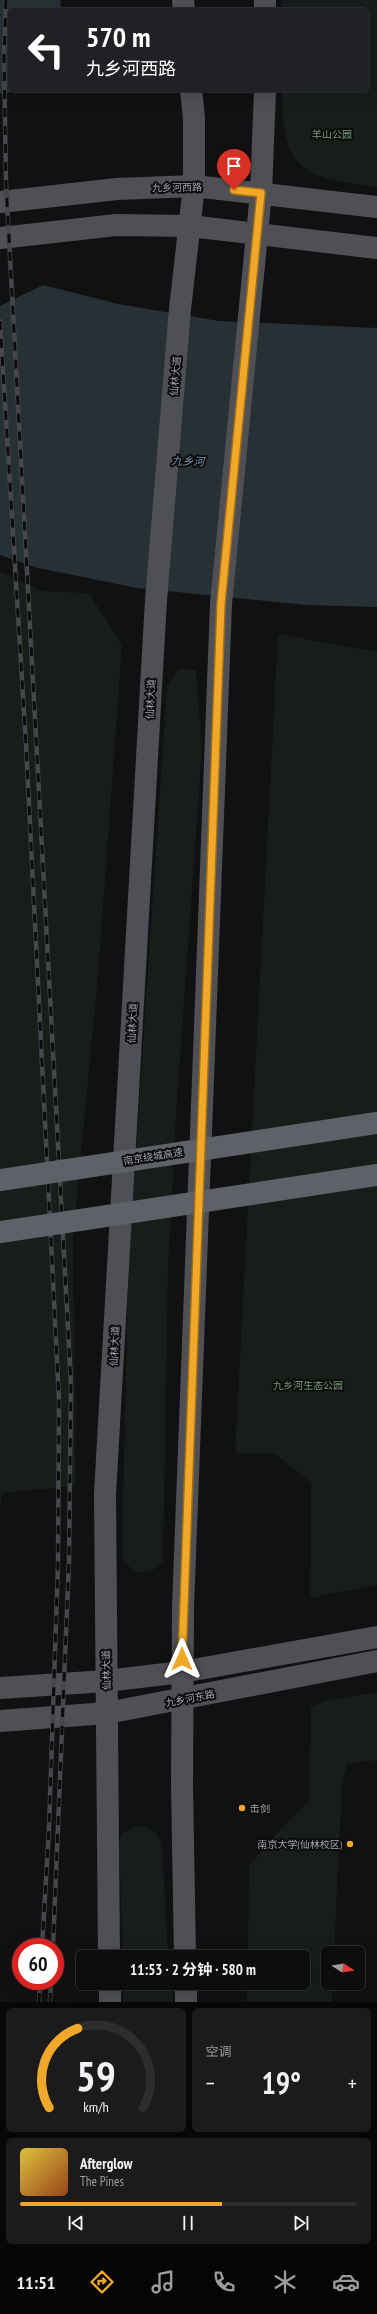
<!DOCTYPE html>
<html lang="zh">
<meta charset="utf-8">
<style>
:root{--surface:#0d0d0e;--page:#1b1b1c;--text:#f1f3f6;--muted:#9a9c9e;--line:#2d2d2e;--accent:#f1a829}
body{margin:0;font-family:"PT Sans Narrow","Noto Sans SC",sans-serif;background:var(--page);color:var(--text);height:100vh;display:flex;flex-direction:column;font-size:15px;white-space:nowrap}
*{box-sizing:border-box;margin:0}
p{font-size:13px;color:var(--muted)}
.icon{flex:none;width:22px;height:22px;fill:none;stroke:currentColor;stroke-width:2;stroke-linecap:round;stroke-linejoin:round}
.map{position:relative;height:2002px;overflow:hidden}
.panel{display:flex;flex-direction:column;gap:6px;padding:6px;background:#070708;flex:1}
.panel>*{flex:none}
.banner{position:absolute;left:8px;top:8px;width:361px;height:84px;border-radius:6px;box-shadow:0 4px 16px #0002,0 0 0 1px var(--line);background:#202124;color:#fff;overflow:hidden}
.needle{width:26px;rotate:102deg}
.fabs{position:absolute;left:321px;top:1946px;display:grid;gap:8px}
.fabs a{display:grid;place-items:center;width:44px;height:44px;border-radius:6px;background:var(--surface);box-shadow:0 4px 16px #0002,0 0 0 1px var(--line);font-size:20px}
.speed{position:absolute;left:12px;top:1938px;display:flex;gap:8px;font-size:20px;font-weight:700;text-align:center}
.speed>*{display:grid;place-content:center;width:52px;height:52px;border-radius:50%;background:var(--surface);box-shadow:0 4px 16px #0002,0 0 0 1px var(--line);line-height:1}
.speed .limit{border:6px solid #d22;background:#fff;color:#111}
.pin{position:absolute;display:grid;place-items:center;width:34px;height:34px;color:#fff;margin:-41px -17px;border-radius:50% 50% 50% 0;rotate:-45deg;box-shadow:0 0 4px #0007}
.pin .icon{rotate:45deg}
.me{position:absolute;width:44px;margin:-22px;rotate:0deg;stroke-linejoin:round;filter:drop-shadow(0 0 3px #0008)}
.turn{display:flex;align-items:center;gap:14px;height:84px;padding:0 12px;font-size:18px}
.turn .icon{width:52px;height:52px;stroke-width:2.5}
.turn b{display:block;font-size:28px;line-height:34px}
.big{font-size:30px;font-weight:700;line-height:1.1}
.panel .widget{flex:1;display:flex;flex-direction:column;justify-content:center;gap:6px;min-width:0;padding:0 14px;border-radius:6px;background:var(--page)}
.panel .dial{align-items:center;gap:0}
.dial svg{height:104px;overflow:visible;fill:none;stroke:var(--line);stroke-width:7;stroke-linecap:round;text-anchor:middle}
.dial text{fill:var(--text);stroke:none}
.song{display:flex;align-items:center;gap:12px}
.cover{width:48px;height:48px;border-radius:6px;background:linear-gradient(135deg,hsl(50 70% 55%),hsl(20 70% 35%))}
.played{height:4px;border-radius:2px;background:linear-gradient(90deg,var(--accent) 60%,var(--line) 60%)}
.keys{display:flex;justify-content:space-around;direction:ltr}
.heat{display:flex;justify-content:space-between;align-items:center;font-size:22px;direction:ltr}
.panel .tiles{flex:1;display:grid;gap:6px;grid-template-columns:1fr 1fr}
.widget:last-child{grid-column:span 2}
.trip{position:absolute;left:76px;top:1950px;width:234px;height:40px;border-radius:6px;background:var(--surface);box-shadow:0 4px 16px #0002,0 0 0 1px var(--line);font-weight:700;line-height:40px;text-align:center}
.menu{display:flex;height:64px;justify-content:space-around;align-items:center;background:#050506;color:var(--muted)}
.menu .icon{width:28px;height:28px}
.menu .current{color:var(--accent)}
.menu b{font-size:18px;color:var(--text)}
.map>svg:first-child{display:block}
</style>
<div class="map">
<svg width="377" height="2002" viewBox="0 0 377 2002">
<rect width="100%" height="100%" fill="#111112"/>
<g fill="#171d18">
<path d="M281 0H377V187C303 178 281 170 282 90H367V10H282Z"/>
<path d="M0 572 42 591 89 593 122 645 98 976 73 1237 76 1486 2 1493 0 1512Z"/>
<path d="M278 634 377 652V1585L310 1598 311 1483 274 1453H235Z"/>
<path d="M179 669 196 670 202 749 176 1116 168 1270 163 1561C148 1578 136 1576 122 1559L128 1269 167 686Z"/>
<path d="M377 1692V1760L347 1764 342 1784 334 1953H328V1983H333L332 2002H247V1983H303V1957H248L249 1866 278 1832 309 1801 311 1708 328 1700Z"/>
<path d="M138 1826C151 1827 157 1831 162 1844L168 1957H123L119 1843 122 1834Z"/>
<path d="M123 1983H172L174 2002H123Z"/>
</g>
<g fill="#273035">
<path d="M0 0H60L62 10H10V90H23L0 94Z"/>
<path d="M43 285 118 304 219 321 377 328V607L306 605 137 588 38 568 0 555V306Z"/>
</g>
<g fill="none" stroke-linecap="round" stroke-linejoin="round">
<g stroke="#4e5056" stroke-width="22">
<path d="M183 0 184 10"/>
<path d="M265 10V0"/>
<path d="M0 202 117 189 194 186 377 207"/>
<path d="M0 238 116 225 190 226 377 248"/>
<path d="M0 1688 106 1681 182 1672 377 1637"/>
<path d="M0 1721 107 1713 377 1661"/>
<path d="M109 1957 105 1494 156 600 180 309 194 186V119L191 90"/>
<path d="M185 1957 182 1785 183 1607 221 604 261 193 265 90"/>
<path d="M110 1983V2002"/>
<path d="M186 1983V2002"/>
</g>
<defs>
<g id="rail">
<path d="M6 0 4 58 6 183 71 1384 69 1561 53 1947"/>
<path d="M0 321 26 745 59 1400 58 1564 49 1828 42 1947"/>
<path d="M39 2002 40 1981"/>
<path d="M50 2002 51 1981"/>
</g>
</defs>
<use href="#rail" stroke="#45474c" stroke-width="4.5"/>
<use href="#rail" stroke="#0c0c0d" stroke-width="3" stroke-dasharray="9" stroke-linecap="butt"/>
<g stroke="#5e6168" stroke-width="22">
<path d="M0 1180 377 1123"/>
<path d="M0 1232 377 1175"/>
</g>
</g>
<g fill="none" stroke-linecap="round" stroke-linejoin="round">
<defs>
<path id="route" d="M182 1659 221 604 261 193 234 190"/>
</defs>
<use href="#route" stroke="#9d6d1b" stroke-width="10"/>
<use href="#route" stroke="#f1a829" stroke-width="7"/>
</g>
<g fill="#f1a829" stroke="#0c0c0d" stroke-width="1.5">
<circle cx="242" cy="1808" r="4"/>
<circle cx="350" cy="1844" r="4"/>
</g>
<g text-anchor="middle" stroke-width="4" stroke-linejoin="round" paint-order="stroke">
<g font-size="10" fill="#789e7a" stroke="#0c0c0d">
<text x="332" y="138">羊山公园</text>
<text x="308" y="1389">九乡河生态公园</text>
</g>
<g font-size="10" fill="#a2a7b3" stroke="#0c0c0d">
<text transform="translate(177 187) rotate(-1)" y="4">九乡河西路</text>
<text transform="translate(175 376) rotate(-85)" y="4">仙林大道</text>
<text transform="translate(150 699) rotate(-87)" y="4">仙林大道</text>
<text transform="translate(132 1023) rotate(-87)" y="4">仙林大道</text>
<text transform="translate(153 1156) rotate(-9)" y="4">南京绕城高速</text>
<text transform="translate(114 1346) rotate(-87)" y="4">仙林大道</text>
<text transform="translate(106 1670) rotate(-91)" y="4">仙林大道</text>
<text transform="translate(190 1698) rotate(-11)" y="4">九乡河东路</text>
</g>
<g font-size="10" fill="#a2a7b3" stroke="#0c0c0d" text-anchor="start">
<text x="250" y="1812">击剑</text>
<text x="342" y="1848" text-anchor="end">南京大学(仙林校区)</text>
</g>
<g font-size="11" font-style="italic" fill="#7897af" stroke="#0c0c0d">
<text transform="translate(188 461) rotate(2)" y="4">九乡河</text>
</g>
</g>
</svg>
<div class="fabs">
<a><svg class="needle" viewBox="-14 -14 28 28"><path d="M0-13l5 13h-10z" fill="#e53935"/><path d="M0 13l5-13h-10z" fill="#9a9c9e"/></svg></a>
</div>
<div class="speed"><div class="limit">60</div></div>
<div class="pin" style="left:234px;top:190px;background:#d93025"><svg class="icon" aria-label="arrive" viewBox="0 0 24 24"><path d="M6 21V4h12l-3 4 3 4H6"/></svg></div>
<svg class="me" style="left:182px;top:1659px" viewBox="-20 -20 40 40"><path d="M0-17L14 15 0 8-14 15z" fill="#f1a829" stroke="#fff" stroke-width="4"/></svg>
<div class="trip">11:53 · 2 分钟 · 580 m</div>
<div class="banner">
<div class="turn"><svg class="icon" aria-label="left" viewBox="0 0 24 24"><path d="M17 20v-9H6M10 6l-5 5 5 5"/></svg><div><b>570 m</b>九乡河西路</div></div>
</div>
</div>
<section class="panel">
<div class="tiles">
<div class="widget dial"><svg viewBox="0 0 100 80">
<path d="M14 69A42 42 0 1 1 86 69"/>
<path d="M14 69A42 42 0 0 1 36 8" stroke="#f1a829"/>
<text x="50" y="56" font-size="32" font-weight="700">59</text>
<text x="50" y="72" font-size="11">km/h</text>
</svg></div>
<div class="widget"><p>空调</p>
<div class="heat"><a>−</a><b class="big">19°</b><a>+</a></div>
</div>
<div class="widget">
<div class="song"><i class="cover"></i><div><b>Afterglow</b><p>The Pines</p></div></div>
<div class="played"></div>
<div class="keys"><svg class="icon" aria-label="previous" viewBox="0 0 24 24"><path d="M18 5L8 12l10 7zM5 5v14"/></svg><svg class="icon" aria-label="pause" viewBox="0 0 24 24"><path d="M8 5v14M16 5v14"/></svg><svg class="icon" aria-label="next" viewBox="0 0 24 24"><path d="M6 5l10 7-10 7zM19 5v14"/></svg></div>
</div>
</div>
</section>
<nav class="menu">
<b>11:51</b>
<svg class="icon current" aria-label="directions" viewBox="0 0 24 24"><path d="M12 3l9 9-9 9-9-9zM9 14v-3h6M13 9l2 2-2 2"/></svg>
<svg class="icon" aria-label="music" viewBox="0 0 24 24"><path d="M9 18V5l10-2v13"/><circle cx="6" cy="18" r="3"/><circle cx="16" cy="16" r="3"/></svg>
<svg class="icon" aria-label="phone" viewBox="0 0 24 24"><path d="M5 4h4l2 5-3 2q2 4 5 5l2-3 5 2v4C11 20 4 13 5 4z"/></svg>
<svg class="icon" aria-label="climate" viewBox="0 0 24 24"><path d="M12 3v18M4 7l16 10M4 17L20 7"/></svg>
<svg class="icon" aria-label="car" viewBox="0 0 24 24"><path d="M5 17H2v-5l4-1 3-4h7l3 4 3 1v5h-3M9 17h6M6 11h13"/><circle cx="7" cy="17" r="2"/><circle cx="17" cy="17" r="2"/></svg>
</nav>
